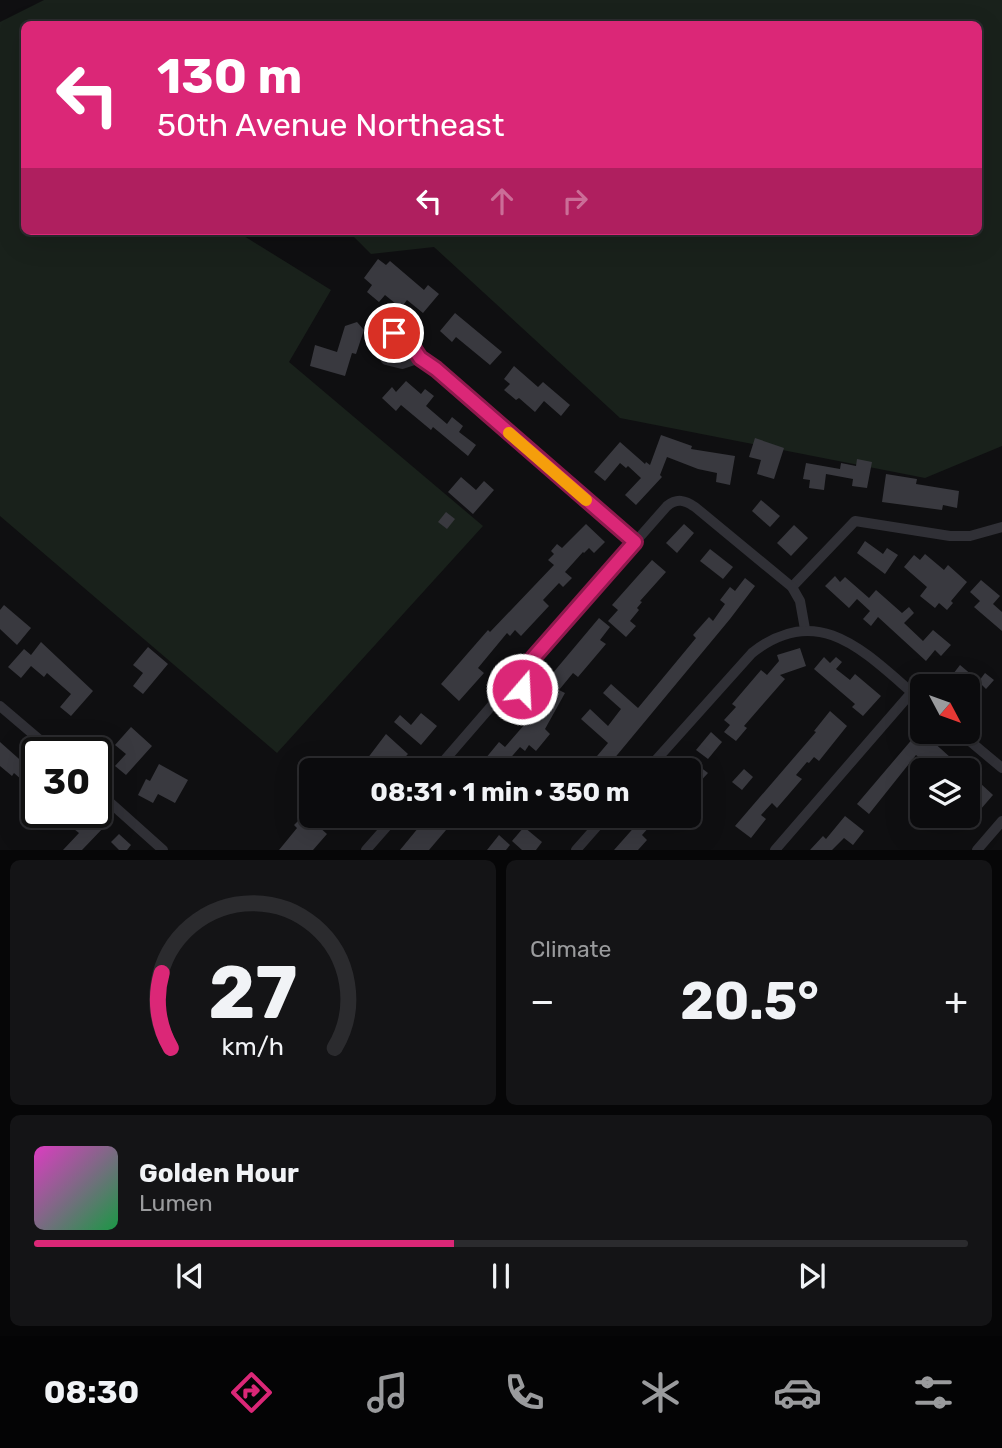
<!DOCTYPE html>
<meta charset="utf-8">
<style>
:root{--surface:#0b0b0d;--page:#141416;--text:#f1f3f6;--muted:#9a9b9d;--line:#2b2b2e;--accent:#db2777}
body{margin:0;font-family:Rubik,sans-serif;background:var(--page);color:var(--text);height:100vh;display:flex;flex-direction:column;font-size:26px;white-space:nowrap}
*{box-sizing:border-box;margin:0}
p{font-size:23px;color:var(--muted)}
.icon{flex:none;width:38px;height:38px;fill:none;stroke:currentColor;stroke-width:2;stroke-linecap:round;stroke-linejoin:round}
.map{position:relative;height:850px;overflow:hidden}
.sheet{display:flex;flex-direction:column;gap:10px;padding:10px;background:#060607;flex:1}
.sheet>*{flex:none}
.banner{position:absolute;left:21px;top:21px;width:961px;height:214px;border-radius:10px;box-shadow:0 7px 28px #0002,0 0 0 2px var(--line);background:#db2777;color:#fff;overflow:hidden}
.needle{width:46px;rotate:131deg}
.buttons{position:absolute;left:910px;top:674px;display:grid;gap:14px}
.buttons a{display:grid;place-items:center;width:70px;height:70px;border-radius:10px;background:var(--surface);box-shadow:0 7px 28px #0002,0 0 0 2px var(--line);font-size:35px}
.speed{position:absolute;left:21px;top:737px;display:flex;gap:14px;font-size:35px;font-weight:700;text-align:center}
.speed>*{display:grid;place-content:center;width:91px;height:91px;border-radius:50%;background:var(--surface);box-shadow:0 7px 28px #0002,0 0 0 2px var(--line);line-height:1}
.speed .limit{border:4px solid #111;border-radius:10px;background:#fff;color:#111}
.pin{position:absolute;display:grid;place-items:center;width:60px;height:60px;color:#fff;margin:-30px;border:4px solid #fff;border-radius:50%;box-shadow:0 2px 7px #0007}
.me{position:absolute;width:77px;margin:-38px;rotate:19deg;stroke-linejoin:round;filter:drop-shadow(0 0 5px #0008)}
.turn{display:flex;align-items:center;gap:24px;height:147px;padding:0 21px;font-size:32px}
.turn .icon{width:91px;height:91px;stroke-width:2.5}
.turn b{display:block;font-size:49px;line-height:60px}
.lanes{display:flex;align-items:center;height:66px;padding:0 21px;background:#0003;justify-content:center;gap:35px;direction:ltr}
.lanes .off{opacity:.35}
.big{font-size:52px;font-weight:700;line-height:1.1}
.sheet .tile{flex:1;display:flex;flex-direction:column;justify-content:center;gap:10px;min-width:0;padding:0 24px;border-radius:10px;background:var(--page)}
.sheet .dial{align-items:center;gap:0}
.dial svg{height:182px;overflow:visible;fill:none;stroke:var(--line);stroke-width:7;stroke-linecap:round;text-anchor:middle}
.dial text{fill:var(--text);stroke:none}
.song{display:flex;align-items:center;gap:21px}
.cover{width:84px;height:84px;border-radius:10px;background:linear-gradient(135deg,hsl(310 70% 55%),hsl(140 70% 35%))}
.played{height:7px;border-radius:4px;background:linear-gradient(90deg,var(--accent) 45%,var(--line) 45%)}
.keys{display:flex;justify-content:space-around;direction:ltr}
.heat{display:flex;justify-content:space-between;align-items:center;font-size:38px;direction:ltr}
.sheet .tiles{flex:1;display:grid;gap:10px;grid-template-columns:1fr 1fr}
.tile:last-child{grid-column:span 2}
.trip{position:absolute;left:299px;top:758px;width:402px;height:70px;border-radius:10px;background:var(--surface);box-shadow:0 7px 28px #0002,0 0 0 2px var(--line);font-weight:700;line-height:70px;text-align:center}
.menu{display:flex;height:112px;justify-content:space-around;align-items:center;background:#040405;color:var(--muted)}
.menu .icon{width:49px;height:49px}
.menu .selected{color:var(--accent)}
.menu b{font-size:32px;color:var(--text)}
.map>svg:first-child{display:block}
</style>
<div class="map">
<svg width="1002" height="850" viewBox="0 0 1002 850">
<rect width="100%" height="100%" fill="#0f0f11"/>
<path fill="#19211b" d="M44 0H1002V446L925 478 620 418 434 247 371 254 348 231H978V24H24V231H236L331 290 289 362 483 526 277 753 0 516V22Z"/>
<g fill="#39393f">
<path d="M378 259 386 265 390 261 424 290 428 285 439 294 423 313 407 300 401 308 385 295 379 302 367 292 372 285 364 278Z"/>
<path d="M455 313 502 352 490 365 456 337 452 342 440 331Z"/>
<path d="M357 322 364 330 356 354 352 353 345 376 310 366 315 345 337 352 345 326Z"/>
<path d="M514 366 538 387 543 382 570 405 561 416 544 401 535 412 519 398 516 400 504 390 510 384 504 379Z"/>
<path d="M406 381 421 394 425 389 434 396 426 406 447 424 452 417 463 426 459 432 476 445 468 456 433 427 431 430 401 405 396 411 382 398 392 387 396 392Z"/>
<path d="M661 435 692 446 691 449 735 456 730 485 716 482 717 473 698 469 667 457 660 475 662 477 636 505 625 495 641 478 628 466 626 468 620 463 605 481 594 472 620 442 645 464 646 462 650 465Z"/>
<path d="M755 438 784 448 774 479 757 474 761 460 749 457Z"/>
<path d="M857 459 872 462 867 488 852 486 853 479 826 474 824 490 809 488 810 480 803 479 806 463 840 469 841 463 856 466Z"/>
<path d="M886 474 917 479 916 484 959 491 957 508 943 505 942 510 882 502Z"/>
<path d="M461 477 476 490 484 481 494 490 473 514 448 492Z"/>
<path d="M761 500 780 516 770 527 752 511Z"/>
<path d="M446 512 455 519 447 529 438 522Z"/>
<path d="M586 524 605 542 594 553 589 548 584 553 583 552 565 572 572 578 563 587 559 583 543 600 549 606 521 636 515 630 510 636 507 633 478 668 484 673 459 701 441 684 488 630 490 632 554 565 548 560 554 554 551 551 557 544 562 548Z"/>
<path d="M684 524 694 533 677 553 666 543Z"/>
<path d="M794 525 808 538 791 556 777 543Z"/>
<path d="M865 541 883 554 887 548 898 555 885 574 857 553Z"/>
<path d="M710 549 733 567 723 579 700 561Z"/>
<path d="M925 554 944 570 948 565 967 582 951 601 953 603 947 610 939 603 935 608 920 596 927 587 904 567 914 555 920 560Z"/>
<path d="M652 560 666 572 640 601 642 602 637 608 639 610 630 621 636 626 626 637 608 621 618 610 612 605Z"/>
<path d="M835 576 840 582 845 577 869 598 876 590 902 613 909 607 914 613 904 623 923 641 933 630 951 645 941 656 935 650 926 661 878 617 871 626 863 619 870 611 857 599 849 608 825 586Z"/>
<path d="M745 578 755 586 730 619 608 766 602 761 597 767 592 762 608 743 581 719 590 709 608 726 621 709 603 693 611 684 638 708 696 638 693 635 709 617 713 621 725 604 720 600 730 587 735 591Z"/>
<path d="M981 580 1000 596 993 604 1002 612V631L974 607 980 601 970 592Z"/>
<path d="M4 605 31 628 17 645 0 629V610Z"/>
<path d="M599 618 610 627 600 640 606 644 578 677 573 673 559 690 565 693 545 729 550 734 536 751 529 745 525 751 520 747 500 770H476L499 742 505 747 531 717 532 718 555 677 552 674Z"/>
<path d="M41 642 93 691 71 716 60 707 71 694 47 673 44 677 31 666 21 678 8 667 24 649 31 655Z"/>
<path d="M148 647 168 664 143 694 133 686 143 673 133 665Z"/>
<path d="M800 648 806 666 780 675 785 679 744 726 747 728 736 741 724 732 730 725 724 720 736 707 732 704 761 670 767 675 779 661 777 655Z"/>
<path d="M824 657 830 663 836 657 842 662 836 669 850 680 855 674 881 696 863 716 852 707 855 704 814 669Z"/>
<path d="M960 665 979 681 985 673 994 680 986 689 981 684 968 700V686H959L950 678Z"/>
<path d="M830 711 847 726 819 761 814 757 809 763 807 762 796 775 802 779 777 808 772 803 761 815 766 819 751 838 735 826 816 732 814 731Z"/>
<path d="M421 713 437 726 421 745 394 722 400 715 411 725Z"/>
<path d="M131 727 152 746 126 775 115 766 126 754 115 745Z"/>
<path d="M920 730 951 758 948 761 959 770H935L916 755 869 814 857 804Z"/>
<path d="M711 732 722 742 708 759 696 750Z"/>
<path d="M386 734 408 754 393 770H369L373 765 367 759Z"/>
<path d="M0 742 27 766 31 762 37 767V782L31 788 14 773 12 776 0 766Z"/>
<path d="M695 763 708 773 697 785 690 779V770Z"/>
<path d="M159 764 188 780 175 803 158 794 153 803 138 795 146 779 150 781Z"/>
<path d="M744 769 753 777 742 790 732 782Z"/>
<path d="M980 783 993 795 968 824V797Z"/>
<path d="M305 814 329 816 319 827 327 834 313 850H279L297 828 294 825Z"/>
<path d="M428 816H458L429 850H400Z"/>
<path d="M630 816H659L642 835 647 840 638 850H614L638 823Z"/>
<path d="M845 816 864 831 853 845 844 838 832 850H810L823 836 826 839Z"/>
<path d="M84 817 89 822 95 817 105 826 82 850H63L79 833 74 829Z"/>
<path d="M524 827 542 842 536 850H522L512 841Z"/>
<path d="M119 834 131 845 127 850H119L111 842Z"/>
<path d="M499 835 510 845 506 850H487Z"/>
</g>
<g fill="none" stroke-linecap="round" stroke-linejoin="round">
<g stroke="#303036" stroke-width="10">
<path d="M420 358 402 364 386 360 378 348C382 333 397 328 408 340 413 346 415 354 421 359 425 363 431 366 436 369L635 542"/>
<path d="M792 587 855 521 950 536H970L1002 527"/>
<path d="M510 672 519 674C525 686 521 697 509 703H494C488 688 494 676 510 672Z"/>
<path d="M519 674 667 506C677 498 685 500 695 507L792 587 800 601 805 629"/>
<path d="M0 706 54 752"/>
<path d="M959 732 1002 768"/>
<path d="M436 770 494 703"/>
<path d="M647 770 752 653C821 598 869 657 922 701"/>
<path d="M96 790 163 850"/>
<path d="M366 850 396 816"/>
<path d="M576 850 606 816"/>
<path d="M775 850 912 692"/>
<path d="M977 850 1002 821"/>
</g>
</g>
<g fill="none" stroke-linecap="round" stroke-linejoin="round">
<defs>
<path id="route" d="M394 333 408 340 420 358 436 369 635 542 519 674 522 689"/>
</defs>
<use href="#route" stroke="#8e194d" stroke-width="18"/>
<use href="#route" stroke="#db2777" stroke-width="12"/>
<path stroke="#f59e0b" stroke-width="12" d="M509 433 586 500"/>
</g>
</svg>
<div class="buttons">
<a><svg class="needle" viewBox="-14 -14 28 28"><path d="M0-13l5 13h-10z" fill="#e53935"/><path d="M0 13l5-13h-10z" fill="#9a9b9d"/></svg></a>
<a><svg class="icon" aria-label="layers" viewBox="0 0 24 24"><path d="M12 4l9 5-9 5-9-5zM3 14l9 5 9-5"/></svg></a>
</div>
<div class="speed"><div class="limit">30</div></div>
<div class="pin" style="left:394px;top:333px;background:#d93025"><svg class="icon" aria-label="arrive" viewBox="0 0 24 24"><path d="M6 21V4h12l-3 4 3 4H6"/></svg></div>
<svg class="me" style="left:522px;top:689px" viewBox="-20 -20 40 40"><circle r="17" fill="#db2777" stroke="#fff" stroke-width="3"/><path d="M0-11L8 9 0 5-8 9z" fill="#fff"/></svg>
<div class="trip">08:31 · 1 min · 350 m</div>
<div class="banner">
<div class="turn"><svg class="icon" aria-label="left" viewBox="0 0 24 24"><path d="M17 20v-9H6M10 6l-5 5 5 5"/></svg><div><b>130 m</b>50th Avenue Northeast</div></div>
<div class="lanes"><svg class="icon" aria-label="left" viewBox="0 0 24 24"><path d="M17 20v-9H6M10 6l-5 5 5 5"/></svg><svg class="icon off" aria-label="ahead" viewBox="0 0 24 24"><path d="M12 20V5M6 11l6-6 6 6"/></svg><svg class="icon off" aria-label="right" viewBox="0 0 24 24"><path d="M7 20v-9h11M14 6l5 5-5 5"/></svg></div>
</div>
</div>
<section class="sheet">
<div class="tiles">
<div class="tile dial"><svg viewBox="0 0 100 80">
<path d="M14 69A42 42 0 1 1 86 69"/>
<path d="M14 69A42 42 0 0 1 10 36" stroke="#db2777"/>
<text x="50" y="56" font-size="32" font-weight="700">27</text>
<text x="50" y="72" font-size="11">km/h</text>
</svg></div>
<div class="tile"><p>Climate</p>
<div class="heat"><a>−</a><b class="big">20.5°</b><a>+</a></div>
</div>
<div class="tile">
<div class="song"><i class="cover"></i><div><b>Golden Hour</b><p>Lumen</p></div></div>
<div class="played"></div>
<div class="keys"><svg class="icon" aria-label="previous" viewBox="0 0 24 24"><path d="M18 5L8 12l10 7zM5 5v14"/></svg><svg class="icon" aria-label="pause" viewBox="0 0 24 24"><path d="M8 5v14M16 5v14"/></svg><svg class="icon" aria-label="next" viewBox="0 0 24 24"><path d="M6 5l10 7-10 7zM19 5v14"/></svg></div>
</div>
</div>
</section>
<nav class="menu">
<b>08:30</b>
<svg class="icon selected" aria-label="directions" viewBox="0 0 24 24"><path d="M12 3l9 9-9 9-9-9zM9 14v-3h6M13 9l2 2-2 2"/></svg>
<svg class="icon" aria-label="music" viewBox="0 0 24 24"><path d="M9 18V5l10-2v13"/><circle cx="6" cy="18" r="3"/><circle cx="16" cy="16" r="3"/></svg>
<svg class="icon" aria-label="phone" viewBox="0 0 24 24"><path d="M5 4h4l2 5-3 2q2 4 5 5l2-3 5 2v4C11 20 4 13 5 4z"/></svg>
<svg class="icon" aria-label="climate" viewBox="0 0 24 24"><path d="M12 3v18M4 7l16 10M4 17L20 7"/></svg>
<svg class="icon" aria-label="car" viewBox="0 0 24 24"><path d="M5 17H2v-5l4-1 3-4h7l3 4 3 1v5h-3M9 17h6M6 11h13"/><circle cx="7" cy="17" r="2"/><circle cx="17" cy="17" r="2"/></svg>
<svg class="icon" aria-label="filters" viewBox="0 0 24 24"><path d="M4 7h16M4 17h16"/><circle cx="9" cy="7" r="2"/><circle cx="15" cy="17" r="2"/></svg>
</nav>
